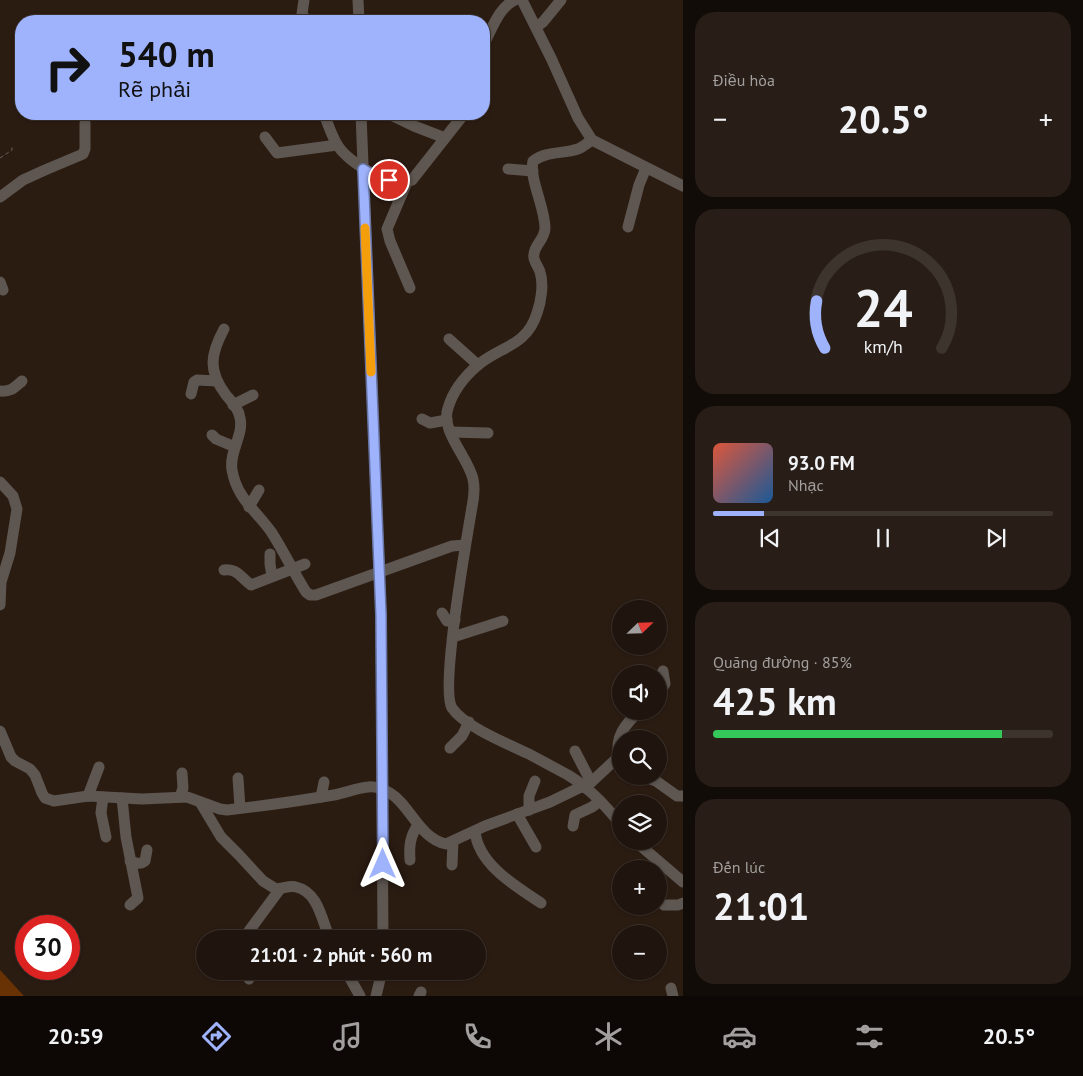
<!DOCTYPE html>
<html lang="vi">
<meta charset="utf-8">
<style>
:root{--surface:#20150e;--page:#281e17;--text:#f1f3f6;--muted:#a29f9e;--line:#3d342e;--accent:#9fb3fd}
body{margin:0;font-family:"PT Sans",sans-serif;background:var(--page);color:var(--text);height:100vh;display:flex;flex-direction:column;font-size:19px;white-space:nowrap}
*{box-sizing:border-box;margin:0}
p{font-size:16px;color:var(--muted)}
.icon{flex:none;width:28px;height:28px;fill:none;stroke:currentColor;stroke-width:2;stroke-linecap:round;stroke-linejoin:round}
.map{position:relative;flex:1;overflow:hidden}
.details{display:flex;flex-direction:column;gap:12px;padding:12px;background:#120c08;width:400px}
.details>*{flex:none}
.top-card{position:absolute;left:15px;top:15px;width:475px;height:105px;border-radius:20px;box-shadow:0 1px 4px #0004,0 0 0 1px var(--line);background:#9fb3fd;color:#111;overflow:hidden}
.needle{width:32px;rotate:67deg}
.controls{position:absolute;left:612px;top:600px;display:grid;gap:10px}
.controls a{display:grid;place-items:center;width:55px;height:55px;border-radius:50%;background:var(--surface);box-shadow:0 1px 4px #0004,0 0 0 1px var(--line);font-size:25px}
.speed{position:absolute;left:15px;top:915px;display:flex;gap:10px;font-size:25px;font-weight:700;text-align:center}
.speed>*{display:grid;place-content:center;width:65px;height:65px;border-radius:50%;background:var(--surface);box-shadow:0 1px 4px #0004,0 0 0 1px var(--line);line-height:1}
.speed .limit{border:8px solid #d22;background:#fff;color:#111}
.pin{position:absolute;display:grid;place-items:center;width:42px;height:42px;color:#fff;margin:-21px;border:2px solid #fff;border-radius:50%;box-shadow:0 1px 5px #0007}
.me{position:absolute;width:55px;margin:-28px;rotate:0deg;stroke-linejoin:round;filter:drop-shadow(0 0 4px #0008)}
.turn{display:flex;align-items:center;gap:18px;height:105px;padding:0 20px;font-size:22px}
.turn .icon{width:65px;height:65px;stroke-width:2.5}
.turn b{display:block;font-size:35px;line-height:42px}
.big{font-size:38px;font-weight:700;line-height:1.1}
.details .card{flex:1;display:flex;flex-direction:column;justify-content:center;gap:8px;min-width:0;padding:0 18px;border-radius:20px;background:var(--page)}
.details .dial{align-items:center;gap:0}
.dial svg{height:130px;overflow:visible;fill:none;stroke:var(--line);stroke-width:7;stroke-linecap:round;text-anchor:middle}
.dial text{fill:var(--text);stroke:none}
.song{display:flex;align-items:center;gap:15px}
.cover{width:60px;height:60px;border-radius:8px;background:linear-gradient(135deg,hsl(10 70% 55%),hsl(210 70% 35%))}
.played{height:5px;border-radius:2px;background:linear-gradient(90deg,var(--accent) 15%,var(--line) 15%)}
.keys{display:flex;justify-content:space-around;direction:ltr}
.heat{display:flex;justify-content:space-between;align-items:center;font-size:28px;direction:ltr}
.charge{height:8px;border-radius:4px;background:linear-gradient(90deg,#34c759 85%,var(--line) 0)}
.trip{position:absolute;left:196px;top:930px;width:290px;height:50px;border-radius:25px;background:var(--surface);box-shadow:0 1px 4px #0004,0 0 0 1px var(--line);font-weight:700;line-height:50px;text-align:center}
.tabs{display:flex;height:80px;justify-content:space-around;align-items:center;background:#0d0806;color:var(--muted)}
.tabs .icon{width:35px;height:35px}
.tabs .active{color:var(--accent)}
.tabs b{font-size:22px;color:var(--text)}
main{display:flex;flex:1;min-height:0}
.map>svg:first-child{display:block}
</style>
<main>
<div class="map">
<svg width="683" height="996" viewBox="0 0 683 996">
<rect width="100%" height="100%" fill="#2b1c12"/>
<path fill="#693204" d="M0 970 24 996H0Z"/>
<g fill="none" stroke-linecap="round" stroke-linejoin="round">
<path stroke="#6c5f56" stroke-width="1" stroke-dasharray="4 2.5" stroke-linecap="butt" d="M0 158 12 150V147"/>
<g stroke="#5e5651" stroke-width="11">
<path d="M304 0 302 14 307 21"/>
<path d="M358 0 359 21"/>
<path d="M522 0 551 58 578 118 592 140 683 186"/>
<path d="M536 27 543 22 561 0"/>
<path d="M484 44C492 29 499 7 515 0"/>
<path d="M324 114C328 124 332 137 338 146 349 163 392 190 412 180L464 114"/>
<path d="M361 114 381 615 383 939"/>
<path d="M391 115 414 126 445 138"/>
<path d="M265 137 277 153 337 145"/>
<path d="M592 140C587 143 583 147 578 149 563 154 546 151 533 161 529 179 545 207 545 228 545 239 535 244 534 254 532 260 539 267 540 272 544 284 541 302 537 313 527 346 501 346 478 365 465 376 453 391 448 408 440 431 468 457 473 479 475 489 474 498 472 507 467 537 440 689 452 708 465 727 508 744 529 754 542 761 555 768 568 775 588 787 607 807 621 825"/>
<path d="M508 169 533 171"/>
<path d="M407 182 387 229 390 241 410 288"/>
<path d="M0 197 23 180 45 170 83 154 85 149V123"/>
<path d="M628 227 639 185 646 168"/>
<path d="M0 282 3 290"/>
<path d="M224 329C210 355 208 371 226 395 232 402 239 409 240 418 244 435 229 451 232 470 237 499 256 510 272 533 284 552 294 573 306 592L310 595H316L452 546 465 545"/>
<path d="M449 339 478 365"/>
<path d="M0 391C11 392 14 388 22 381"/>
<path d="M191 394 194 382 197 380 217 381"/>
<path d="M233 405 253 395"/>
<path d="M422 419 430 423 447 420"/>
<path d="M451 432 488 433"/>
<path d="M212 435 216 439 235 447"/>
<path d="M0 482 13 496 17 509 10 553 1 582 0 605"/>
<path d="M249 507 259 490"/>
<path d="M270 554V564L272 576"/>
<path d="M224 570C237 568 241 578 251 585L305 564"/>
<path d="M442 613 447 621 455 620"/>
<path d="M453 637 503 621"/>
<path d="M659 692 665 684 663 671"/>
<path d="M0 731 11 757 15 761 30 769 35 775 42 793 45 798 54 801 88 796 142 799 187 797 220 809 227 810C263 806 298 801 334 795 345 793 357 788 368 787 375 786 383 789 390 793 410 805 419 838 446 844L485 826 550 802 583 786"/>
<path d="M450 748 462 736 469 722"/>
<path d="M575 751 591 782"/>
<path d="M619 757C614 737 625 725 639 711"/>
<path d="M642 776 656 781 677 796H683"/>
<path d="M238 778 240 808"/>
<path d="M585 788 615 760 619 757 621 758"/>
<path d="M88 796 99 767"/>
<path d="M103 797 101 813 106 837"/>
<path d="M180 797 183 788 182 773"/>
<path d="M321 797 324 782"/>
<path d="M122 798 126 837 138 898 130 905"/>
<path d="M200 802 221 837 239 855 263 881 276 889C283 889 289 885 296 887 319 892 322 922 330 939"/>
<path d="M647 804 648 803"/>
<path d="M529 810V796L535 781"/>
<path d="M517 814 536 847"/>
<path d="M573 826 575 815 592 807 600 801"/>
<path d="M475 831C478 864 515 886 541 903"/>
<path d="M635 841 683 882"/>
<path d="M410 860C409 846 410 836 418 825"/>
<path d="M130 861C136 863 140 865 145 861L147 850"/>
<path d="M452 865 453 842"/>
<path d="M664 905H678L683 903"/>
<path d="M243 939 280 889"/>
<path d="M246 971 249 979"/>
<path d="M346 971 360 996"/>
<path d="M671 988 673 996"/>
<path d="M376 996 382 971"/>
<path d="M419 996 421 992"/>
</g>
</g>
<g fill="none" stroke-linecap="round" stroke-linejoin="round">
<defs>
<path id="route" d="M383 864 381 615 363 169 376 177 389 180"/>
</defs>
<use href="#route" stroke="#6774a4" stroke-width="12"/>
<use href="#route" stroke="#9fb3fd" stroke-width="9"/>
<path stroke="#f59e0b" stroke-width="9" d="M365 228 371 372"/>
</g>
</svg>
<div class="controls">
<a><svg class="needle" viewBox="-14 -14 28 28"><path d="M0-13l5 13h-10z" fill="#e53935"/><path d="M0 13l5-13h-10z" fill="#a29f9e"/></svg></a>
<a><svg class="icon" aria-label="sound" viewBox="0 0 24 24"><path d="M4 9h4l5-4v14l-5-4H4zM17 9q2 3 0 6"/></svg></a>
<a><svg class="icon" aria-label="search" viewBox="0 0 24 24"><circle cx="10" cy="10" r="6"/><path d="M15 15l6 6"/></svg></a>
<a><svg class="icon" aria-label="layers" viewBox="0 0 24 24"><path d="M12 4l9 5-9 5-9-5zM3 14l9 5 9-5"/></svg></a>
<a>+</a>
<a>−</a>
</div>
<div class="speed"><div class="limit">30</div></div>
<div class="pin" style="left:389px;top:180px;background:#d93025"><svg class="icon" aria-label="arrive" viewBox="0 0 24 24"><path d="M6 21V4h12l-3 4 3 4H6"/></svg></div>
<svg class="me" style="left:383px;top:864px" viewBox="-20 -20 40 40"><path d="M0-17L14 15 0 8-14 15z" fill="#9fb3fd" stroke="#fff" stroke-width="4"/></svg>
<div class="trip">21:01 · 2 phút · 560 m</div>
<div class="top-card">
<div class="turn"><svg class="icon" aria-label="right" viewBox="0 0 24 24"><path d="M7 20v-9h11M14 6l5 5-5 5"/></svg><div><b>540 m</b>Rẽ phải</div></div>
</div>
</div>
<section class="details">
<div class="card"><p>Điều hòa</p>
<div class="heat"><a>−</a><b class="big">20.5°</b><a>+</a></div>
</div>
<div class="card dial"><svg viewBox="0 0 100 80">
<path d="M14 69A42 42 0 1 1 86 69"/>
<path d="M14 69A42 42 0 0 1 9 40" stroke="#9fb3fd"/>
<text x="50" y="56" font-size="32" font-weight="700">24</text>
<text x="50" y="72" font-size="11">km/h</text>
</svg></div>
<div class="card">
<div class="song"><i class="cover"></i><div><b>93.0 FM</b><p>Nhạc</p></div></div>
<div class="played"></div>
<div class="keys"><svg class="icon" aria-label="previous" viewBox="0 0 24 24"><path d="M18 5L8 12l10 7zM5 5v14"/></svg><svg class="icon" aria-label="pause" viewBox="0 0 24 24"><path d="M8 5v14M16 5v14"/></svg><svg class="icon" aria-label="next" viewBox="0 0 24 24"><path d="M6 5l10 7-10 7zM19 5v14"/></svg></div>
</div>
<div class="card"><p>Quãng đường · 85%</p><b class="big">425 km</b><div class="charge"></div></div>
<div class="card"><p>Đến lúc</p><b class="big">21:01</b></div>
</section>
</main>
<nav class="tabs">
<b>20:59</b>
<svg class="icon active" aria-label="directions" viewBox="0 0 24 24"><path d="M12 3l9 9-9 9-9-9zM9 14v-3h6M13 9l2 2-2 2"/></svg>
<svg class="icon" aria-label="music" viewBox="0 0 24 24"><path d="M9 18V5l10-2v13"/><circle cx="6" cy="18" r="3"/><circle cx="16" cy="16" r="3"/></svg>
<svg class="icon" aria-label="phone" viewBox="0 0 24 24"><path d="M5 4h4l2 5-3 2q2 4 5 5l2-3 5 2v4C11 20 4 13 5 4z"/></svg>
<svg class="icon" aria-label="climate" viewBox="0 0 24 24"><path d="M12 3v18M4 7l16 10M4 17L20 7"/></svg>
<svg class="icon" aria-label="car" viewBox="0 0 24 24"><path d="M5 17H2v-5l4-1 3-4h7l3 4 3 1v5h-3M9 17h6M6 11h13"/><circle cx="7" cy="17" r="2"/><circle cx="17" cy="17" r="2"/></svg>
<svg class="icon" aria-label="filters" viewBox="0 0 24 24"><path d="M4 7h16M4 17h16"/><circle cx="9" cy="7" r="2"/><circle cx="15" cy="17" r="2"/></svg>
<b>20.5°</b>
</nav>
